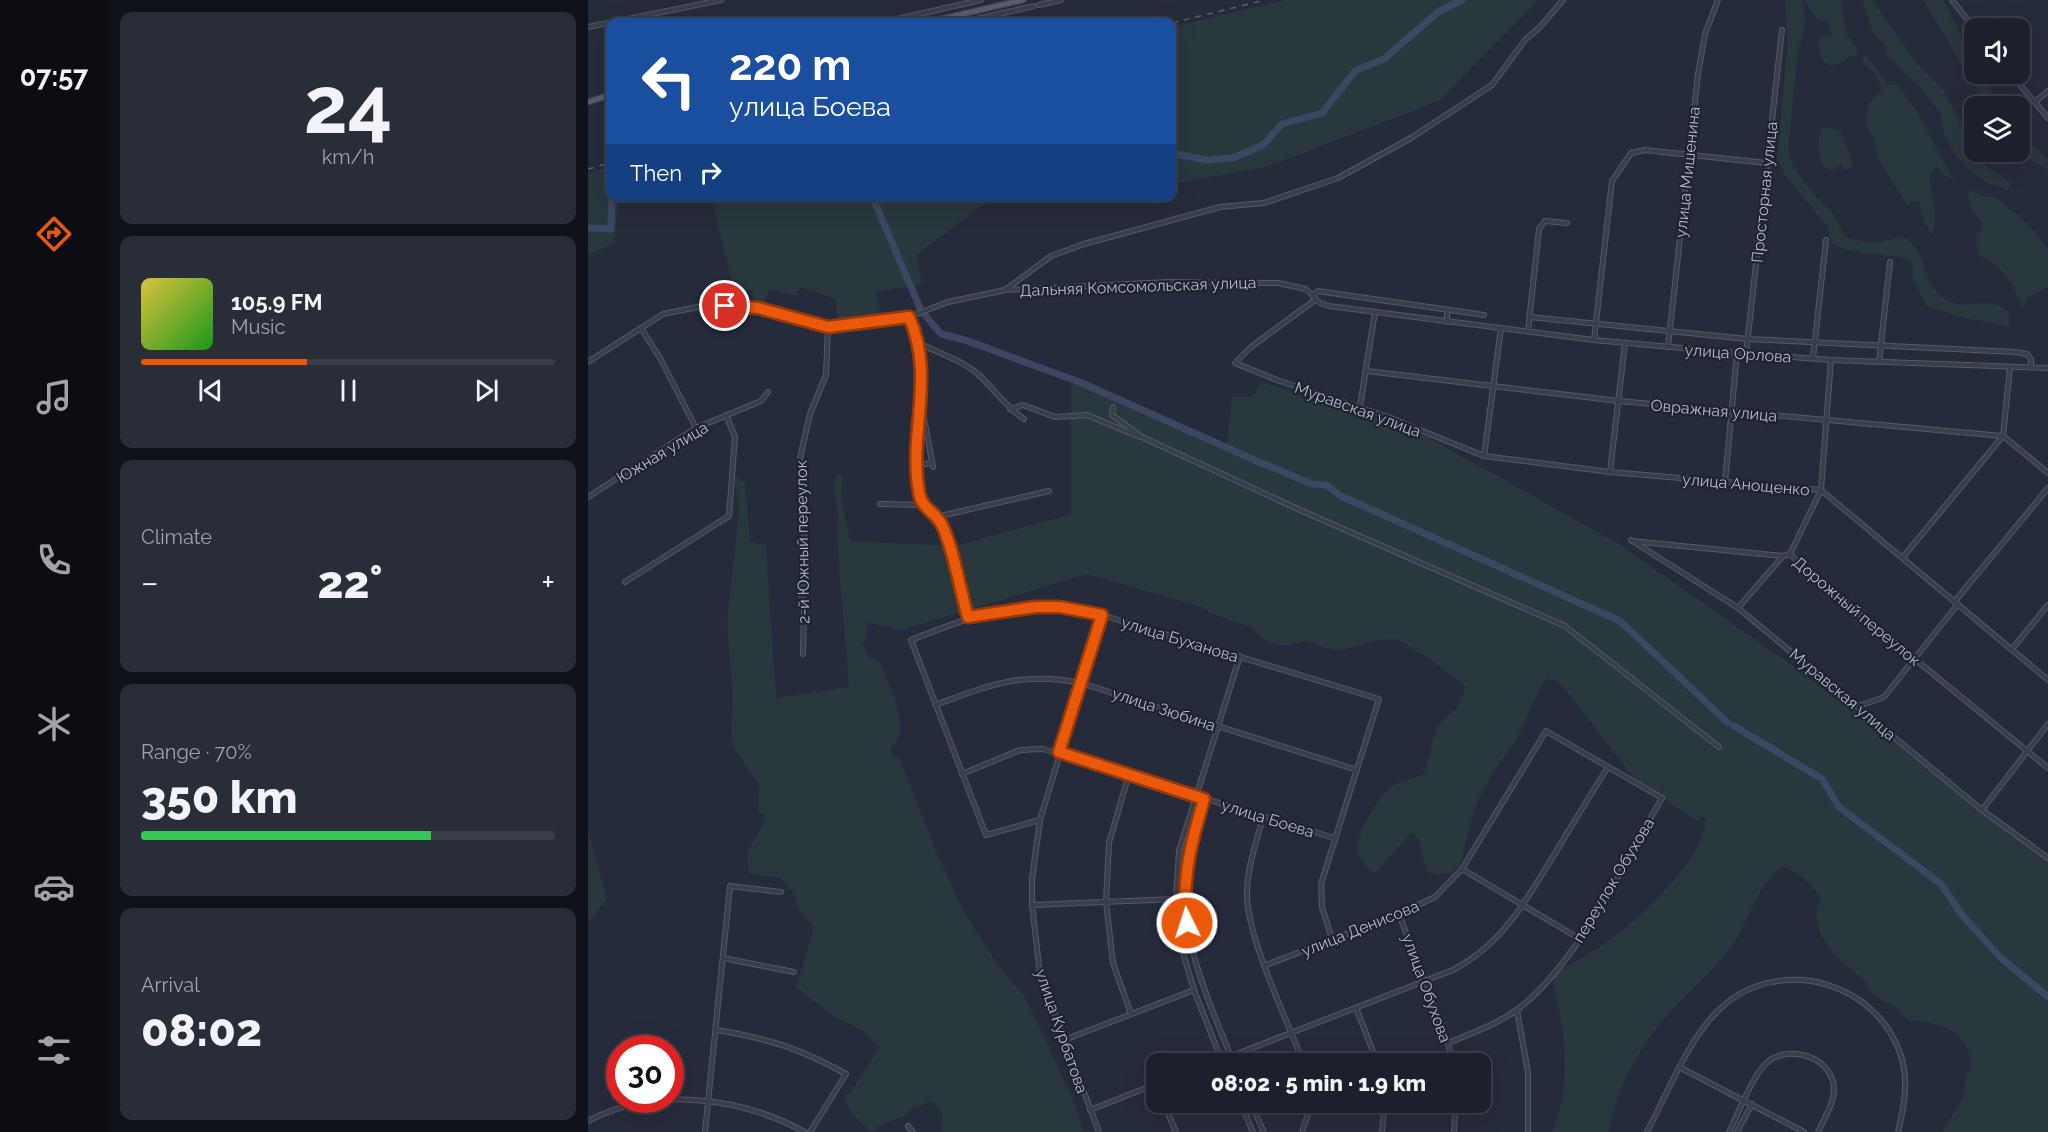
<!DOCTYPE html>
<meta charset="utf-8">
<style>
:root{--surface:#1c202c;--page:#292d38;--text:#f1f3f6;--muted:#a0a3a9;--line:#3a3e48;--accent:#ea580c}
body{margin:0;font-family:Raleway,sans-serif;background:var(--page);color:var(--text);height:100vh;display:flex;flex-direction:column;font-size:22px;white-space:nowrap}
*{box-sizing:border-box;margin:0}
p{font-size:20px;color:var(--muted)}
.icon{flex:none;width:33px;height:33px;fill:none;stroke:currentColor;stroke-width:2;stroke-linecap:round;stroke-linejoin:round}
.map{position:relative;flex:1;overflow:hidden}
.side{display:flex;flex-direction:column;gap:12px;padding:12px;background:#0f1218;width:480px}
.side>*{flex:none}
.guide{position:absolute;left:18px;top:18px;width:570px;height:183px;border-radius:12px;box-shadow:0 6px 24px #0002,0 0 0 2px var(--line);background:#1a4fa0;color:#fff;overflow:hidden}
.buttons{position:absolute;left:1376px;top:18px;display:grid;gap:12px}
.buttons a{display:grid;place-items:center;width:66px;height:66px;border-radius:12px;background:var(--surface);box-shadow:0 6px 24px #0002,0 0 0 2px var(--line);font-size:30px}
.speed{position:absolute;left:18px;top:1035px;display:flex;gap:12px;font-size:30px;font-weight:700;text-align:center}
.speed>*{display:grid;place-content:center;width:78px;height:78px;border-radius:50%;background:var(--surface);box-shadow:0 6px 24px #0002,0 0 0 2px var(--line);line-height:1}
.speed .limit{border:9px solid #d22;background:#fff;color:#111}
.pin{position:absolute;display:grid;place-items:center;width:51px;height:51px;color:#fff;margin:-26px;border:3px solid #fff;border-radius:50%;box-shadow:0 2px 6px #0007}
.me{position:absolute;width:66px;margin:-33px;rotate:356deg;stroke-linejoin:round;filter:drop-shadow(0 0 4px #0008)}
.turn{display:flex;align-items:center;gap:21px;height:126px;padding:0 24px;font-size:27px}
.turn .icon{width:78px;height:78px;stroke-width:2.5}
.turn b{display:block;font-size:42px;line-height:51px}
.then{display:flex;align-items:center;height:57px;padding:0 24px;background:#0003;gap:12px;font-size:22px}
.big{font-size:45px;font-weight:800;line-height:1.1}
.side .widget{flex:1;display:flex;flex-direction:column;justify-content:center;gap:9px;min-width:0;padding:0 21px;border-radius:12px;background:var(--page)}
.side .dial{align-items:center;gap:0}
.dial b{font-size:78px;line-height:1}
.song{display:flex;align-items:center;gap:18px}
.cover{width:72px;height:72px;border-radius:9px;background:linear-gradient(135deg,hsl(50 70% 55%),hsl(120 70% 35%))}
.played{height:6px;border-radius:3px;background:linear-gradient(90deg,var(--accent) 40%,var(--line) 40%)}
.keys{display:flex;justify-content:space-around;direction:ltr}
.heat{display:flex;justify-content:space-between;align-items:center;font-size:33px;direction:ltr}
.charge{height:9px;border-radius:4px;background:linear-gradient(90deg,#34c759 70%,var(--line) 0)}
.trip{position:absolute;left:558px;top:1053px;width:345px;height:60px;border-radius:12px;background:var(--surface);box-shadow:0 6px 24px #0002,0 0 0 2px var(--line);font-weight:800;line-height:60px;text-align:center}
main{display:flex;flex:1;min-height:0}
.dock{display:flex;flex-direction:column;width:108px;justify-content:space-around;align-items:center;background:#0b0d12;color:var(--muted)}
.dock .icon{width:42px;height:42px}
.dock .current{color:var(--accent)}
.dock b{font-size:27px;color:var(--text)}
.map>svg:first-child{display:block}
</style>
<main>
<nav class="dock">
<b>07:57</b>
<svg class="icon current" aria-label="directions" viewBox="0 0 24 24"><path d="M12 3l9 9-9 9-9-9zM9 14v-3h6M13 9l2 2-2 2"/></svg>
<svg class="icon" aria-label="music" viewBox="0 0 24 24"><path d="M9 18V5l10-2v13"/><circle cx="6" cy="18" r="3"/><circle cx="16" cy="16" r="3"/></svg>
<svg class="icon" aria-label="phone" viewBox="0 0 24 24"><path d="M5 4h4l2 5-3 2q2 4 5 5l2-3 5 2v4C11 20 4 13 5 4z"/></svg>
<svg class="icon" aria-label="climate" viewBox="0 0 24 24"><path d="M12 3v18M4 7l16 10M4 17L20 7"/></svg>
<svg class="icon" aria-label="car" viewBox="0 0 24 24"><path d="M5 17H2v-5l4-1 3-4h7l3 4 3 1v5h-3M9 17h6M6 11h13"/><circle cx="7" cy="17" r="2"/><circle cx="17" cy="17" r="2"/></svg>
<svg class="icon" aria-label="filters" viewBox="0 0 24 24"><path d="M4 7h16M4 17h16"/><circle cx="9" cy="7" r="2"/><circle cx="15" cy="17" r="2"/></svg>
</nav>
<section class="side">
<div class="widget dial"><b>24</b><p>km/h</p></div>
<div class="widget">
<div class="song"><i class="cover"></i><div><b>105.9 FM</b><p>Music</p></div></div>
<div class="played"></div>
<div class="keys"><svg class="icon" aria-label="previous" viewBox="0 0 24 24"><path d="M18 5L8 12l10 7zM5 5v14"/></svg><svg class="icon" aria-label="pause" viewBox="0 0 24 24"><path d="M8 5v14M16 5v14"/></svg><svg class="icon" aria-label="next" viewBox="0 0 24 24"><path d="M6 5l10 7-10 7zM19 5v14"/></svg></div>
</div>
<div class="widget"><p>Climate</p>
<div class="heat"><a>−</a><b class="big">22°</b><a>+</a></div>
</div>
<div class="widget"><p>Range · 70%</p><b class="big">350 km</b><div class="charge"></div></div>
<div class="widget"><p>Arrival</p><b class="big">08:02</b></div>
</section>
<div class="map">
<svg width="1460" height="1132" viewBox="0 0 1460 1132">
<rect width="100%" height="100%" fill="#262b3b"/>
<g fill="#29383d">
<path d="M697 0H950L851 101 678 167 584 184V27Z"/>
<path d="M1197 0H1215L1217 23 1209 57 1200 151 1206 168 1228 197 1244 212 1258 237C1276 243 1294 245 1311 236 1340 245 1332 282 1355 298 1371 309 1386 302 1404 304 1410 305 1416 309 1421 312V326L1372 317 1339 306 1325 280V263C1312 251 1269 258 1244 244L1239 226 1198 176 1189 158 1200 41Z"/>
<path d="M1216 0H1253L1259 34 1269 49V56H1262C1242 75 1228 62 1231 37L1243 35 1241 22 1229 20Z"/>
<path d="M1274 0H1284L1329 64 1355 90 1378 133 1377 146 1381 154 1424 184 1419 190 1397 182 1376 165 1364 150 1356 134 1352 112 1332 87 1299 55 1296 44 1286 35Z"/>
<path d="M1335 0H1355L1386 59V74H1394L1411 106H1399Z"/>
<path d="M1278 55 1299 84 1310 85 1328 110 1365 179 1357 176 1349 167 1342 175C1341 199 1352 207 1344 235L1336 222 1331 202 1325 201 1319 205 1291 160 1286 140 1277 122 1282 102 1294 90 1288 74 1273 61Z"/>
<path d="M1235 127 1252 130 1265 163 1260 170 1252 165 1245 170 1236 168C1229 157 1228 138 1235 127Z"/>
<path d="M1431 135 1460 158V169L1441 160 1431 151Z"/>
<path d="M22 167V196L31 197 26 243 0 255V173Z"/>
<path d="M1383 190 1394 196 1406 197 1431 216 1450 235 1460 250V287L1440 297 1435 309C1423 280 1417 270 1390 254L1387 234 1393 231 1395 224 1383 207 1379 194Z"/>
<path d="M395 196 398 203 328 255 334 284 288 292 293 315 250 323 248 299 212 287 210 296 181 290 176 304 165 305V290H146L123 197Z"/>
<path d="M483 380 639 445 644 397 665 396 673 382 771 411 836 435 1031 544 1212 671 1460 859V1132H1354L1375 1098 1379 1073 1383 1068C1384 1033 1351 1021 1320 1020L1306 1006 1294 1001 1279 988V982C1259 968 1228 941 1228 915 1229 909 1231 903 1232 897 1222 883 1212 871 1194 867 1165 890 1163 919 1143 947 1122 976 1093 997 1071 1025 1047 1055 1027 1094 1021 1132H964C986 1083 976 1025 963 975 985 963 1007 951 1027 936 1057 914 1117 856 1118 819L1113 816 1109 821 1049 782 978 690 969 681 959 679 954 684 927 742 905 772 887 807 871 867C862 874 849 878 839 871L830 838 824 832 788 872H784C778 866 770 859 769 849 768 835 790 797 802 788 811 781 826 778 836 774L849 726 869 708 878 687 842 659 809 639 790 640 755 650 742 649 719 641 695 646 682 644 662 627 621 613 617 608 499 574 313 630 278 622 280 631 275 645 282 659 291 660C299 680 327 733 302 748L305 758 308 756 313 761 345 844 375 910 411 967 437 997 483 1095 496 1132H353L354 1114 345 1101 323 1109 315 1117 290 1126 287 1130H282C272 1122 256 1108 257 1094L262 1093 292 1047 274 1030 247 1017 208 987 225 931 223 923 212 912 205 893 193 878 163 874C150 846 175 838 177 815L170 812 171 784 147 750 143 736 145 696 139 622 151 511 147 481 148 476 157 483 162 542 178 545 188 698 261 687 249 539 250 511 245 488 248 477 252 474 255 478 253 497 262 541 367 546 483 514Z"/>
<path d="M0 832 19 898 0 923Z"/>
</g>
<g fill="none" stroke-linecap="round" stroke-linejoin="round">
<g stroke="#3d4662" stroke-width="7">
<path d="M584 153 618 160 645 158 675 145 694 124 734 113 768 70 796 59 850 12 874 0"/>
<path d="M284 196 332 308"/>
<path d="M0 228 23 229 24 196"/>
<path d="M336 314 353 334 377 340 494 383 671 462 724 484 738 485 753 496 1032 621 1140 723"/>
<path d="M1146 726 1234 779 1251 807 1353 884 1374 915 1412 957 1460 997"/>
</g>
<defs>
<g id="minor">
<path d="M1364 0 1386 28"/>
<path d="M451 5 473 0"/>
<path d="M296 22 393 0"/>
<path d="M376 22 446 6"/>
<path d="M0 27 133 0"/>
<path d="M1423 74 1460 118"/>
<path d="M1447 102 1460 91"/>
<path d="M417 290 463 256 496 244 632 207 676 203 750 178 823 138 904 85 937 40 952 27 975 0"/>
<path d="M725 295 730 291 896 315"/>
<path d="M727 300 663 347 647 363 689 380 800 417 896 456 1022 472 1233 490 1460 680"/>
<path d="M859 310V322"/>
<path d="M321 317C348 377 320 431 331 492 333 509 347 511 354 525 367 553 371 587 380 617"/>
<path d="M942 317 1160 339 1427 352 1439 354 1443 359V367"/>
<path d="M53 328 72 358 108 428"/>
<path d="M940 331 951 229 957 221 979 223"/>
<path d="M1006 340 1024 181 1043 153 1057 150 1178 163"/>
<path d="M332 344C352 353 375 361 391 375 407 390 418 407 436 419"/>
<path d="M1080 347 1110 74 1117 34 1130 0"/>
<path d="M1158 354 1194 30"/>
<path d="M1225 358 1238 240"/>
<path d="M0 362 75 314 110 307 169 308 240 327 321 317 360 302 417 290 581 282 690 283 718 289 732 303 741 306 1006 340 1149 353 1243 360 1460 368"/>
<path d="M1291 362 1302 262"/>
<path d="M779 371 1031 401 1415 436 1460 473"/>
<path d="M772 406 787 312"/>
<path d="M525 407 524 415 554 437 712 510 977 626 1131 747"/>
<path d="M422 409 435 405 467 417 499 415 552 437"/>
<path d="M335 413 345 467"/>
<path d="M1415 436 1422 367"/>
<path d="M896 456 913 328"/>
<path d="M329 465 344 463"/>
<path d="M1022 472 1037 343"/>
<path d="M1137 482 1149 353"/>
<path d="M0 497 108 428 173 401 180 392"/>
<path d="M292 504 335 505"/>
<path d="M348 517 461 491"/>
<path d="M1043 540 1150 608 1394 810 1460 858"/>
<path d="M1044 541 1195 556 1202 554 1217 569 1460 768"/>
<path d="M1202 554 1233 490 1243 360"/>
<path d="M1315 557 1415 436"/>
<path d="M37 582 141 516 147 437 138 415"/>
<path d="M1367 601 1460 488"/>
<path d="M1150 608 1195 556"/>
<path d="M1424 649 1460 605"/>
<path d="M215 654 216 609 214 595 218 565 212 458 222 414 238 375 240 327"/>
<path d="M347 705C402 685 433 671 493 683L769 770"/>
<path d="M1271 706 1296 697 1370 604"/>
<path d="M374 774 432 750 455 749 746 838"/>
<path d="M541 774 521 843 518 902 525 963 543 1014"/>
<path d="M616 799C611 817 605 834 601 852 585 926 619 997 646 1064"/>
<path d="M1394 810 1460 724"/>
<path d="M675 818C668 842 659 869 659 894 659 938 699 1020 716 1064"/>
<path d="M452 820 398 835 323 640C371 621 419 602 473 607 486 609 500 613 514 615L791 699 733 884 734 907 744 939"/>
<path d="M874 869 992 939"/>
<path d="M444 905 588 899"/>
<path d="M811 914 860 1043 864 1064"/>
<path d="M135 958 206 972"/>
<path d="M678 965 811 914 847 897 874 869 958 731 1074 798C1035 864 991 962 930 1009 910 1024 884 1033 860 1043"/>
<path d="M768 1008 790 1064"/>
<path d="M929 1010 940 1073V1132"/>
<path d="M129 1030C182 1039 211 1048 258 1074L222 1132"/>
<path d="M476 1040 606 990"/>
<path d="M623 1064 865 970C913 945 937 903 964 858 983 827 1001 797 1020 767"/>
<path d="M635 1064 606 990 592 943 588 899 591 851 652 656"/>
<path d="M1093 1068 1216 1132"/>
<path d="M575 1102 588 1132"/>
<path d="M652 1102 665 1132"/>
<path d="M662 1102 676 1132"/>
<path d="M502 1110 568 1084"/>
<path d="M0 1121C68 1086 152 1097 217 1132"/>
<path d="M320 1126 325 1132"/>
<path d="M117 1132 142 886 193 892"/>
<path d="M511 1132 452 974 444 905V879L452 820 514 615"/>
<path d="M714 1132 724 1102"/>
<path d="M794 1132 797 1102"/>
<path d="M866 1132 868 1102"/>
<path d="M1059 1132C1080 1093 1101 1036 1134 1007 1192 955 1289 981 1313 1056 1321 1081 1316 1107 1310 1132"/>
<path d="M1141 1132C1151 1113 1165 1072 1182 1060 1205 1045 1245 1058 1246 1089 1246 1103 1236 1119 1230 1132"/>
<path d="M1149 1132 1164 1104"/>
</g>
<g id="major">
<path d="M340 22 435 0"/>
<path d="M0 102 22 95"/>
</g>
</defs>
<use href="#minor" stroke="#545966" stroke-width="6"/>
<use href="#major" stroke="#424754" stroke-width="7"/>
<use href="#minor" stroke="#393e4b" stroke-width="4"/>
<use href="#major" stroke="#585c6b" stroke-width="4.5"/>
<g stroke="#5c6172" stroke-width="1.5" stroke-dasharray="6 6" stroke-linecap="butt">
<path d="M584 23 677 0"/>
<path d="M0 169 22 163"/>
</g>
</g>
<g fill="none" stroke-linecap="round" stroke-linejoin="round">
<defs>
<path id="route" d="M137 306 170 308 240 327 321 317C348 377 320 432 331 492 333 509 347 511 354 525 367 553 371 587 380 617L447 607H472L514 615 471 752 616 799C604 840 593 879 599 923"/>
</defs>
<use href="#route" stroke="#983908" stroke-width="15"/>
<use href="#route" stroke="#ea580c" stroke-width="10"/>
</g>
<g text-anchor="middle" stroke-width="4.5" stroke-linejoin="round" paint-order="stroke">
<g font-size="16" fill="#b5b9c7" stroke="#1e2330">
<text transform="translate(1099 172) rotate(-84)" y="6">улица Мишенина</text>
<text transform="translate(1176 192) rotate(-84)" y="6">Просторная улица</text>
<text transform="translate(550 286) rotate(-2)" y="6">Дальняя Комсомольская улица</text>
<text transform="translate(1150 353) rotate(4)" y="6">улица Орлова</text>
<text transform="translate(770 409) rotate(20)" y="6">Муравская улица</text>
<text transform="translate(1126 410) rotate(5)" y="6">Овражная улица</text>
<text transform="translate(74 452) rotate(-31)" y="6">Южная улица</text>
<text transform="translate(1158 484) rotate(5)" y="6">улица Анощенко</text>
<text transform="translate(214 542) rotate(-91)" y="6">2-й Южный переулок</text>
<text transform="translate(1269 611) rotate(40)" y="6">Дорожный переулок</text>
<text transform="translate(592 639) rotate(17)" y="6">улица Буханова</text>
<text transform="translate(1255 694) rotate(40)" y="6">Муравская улица</text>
<text transform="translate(576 709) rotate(18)" y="6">улица Зюбина</text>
<text transform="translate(680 818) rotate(17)" y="6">улица Боева</text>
<text transform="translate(1025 880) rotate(-59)" y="6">переулок Обухова</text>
<text transform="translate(772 928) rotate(-22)" y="6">улица Денисова</text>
<text transform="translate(839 988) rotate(70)" y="6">улица Обухова</text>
<text transform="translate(474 1031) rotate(71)" y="6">улица Курбатова</text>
</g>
</g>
</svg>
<div class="buttons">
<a><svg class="icon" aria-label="sound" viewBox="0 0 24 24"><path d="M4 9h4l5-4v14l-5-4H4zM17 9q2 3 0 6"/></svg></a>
<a><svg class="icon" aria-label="layers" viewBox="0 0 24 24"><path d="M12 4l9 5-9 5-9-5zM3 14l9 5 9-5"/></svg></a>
</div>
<div class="speed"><div class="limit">30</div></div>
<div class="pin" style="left:137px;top:306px;background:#d93025"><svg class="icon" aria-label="arrive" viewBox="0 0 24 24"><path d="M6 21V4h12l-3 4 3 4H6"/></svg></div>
<svg class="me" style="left:599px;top:923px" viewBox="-20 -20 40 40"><circle r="17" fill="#ea580c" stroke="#fff" stroke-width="3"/><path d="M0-11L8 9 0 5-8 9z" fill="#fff"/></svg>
<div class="trip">08:02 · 5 min · 1.9 km</div>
<div class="guide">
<div class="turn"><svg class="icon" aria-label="left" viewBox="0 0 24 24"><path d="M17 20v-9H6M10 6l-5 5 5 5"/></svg><div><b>220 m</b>улица Боева</div></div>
<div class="then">Then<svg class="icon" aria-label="right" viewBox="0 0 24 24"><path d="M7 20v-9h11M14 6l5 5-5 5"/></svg></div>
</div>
</div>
</main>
